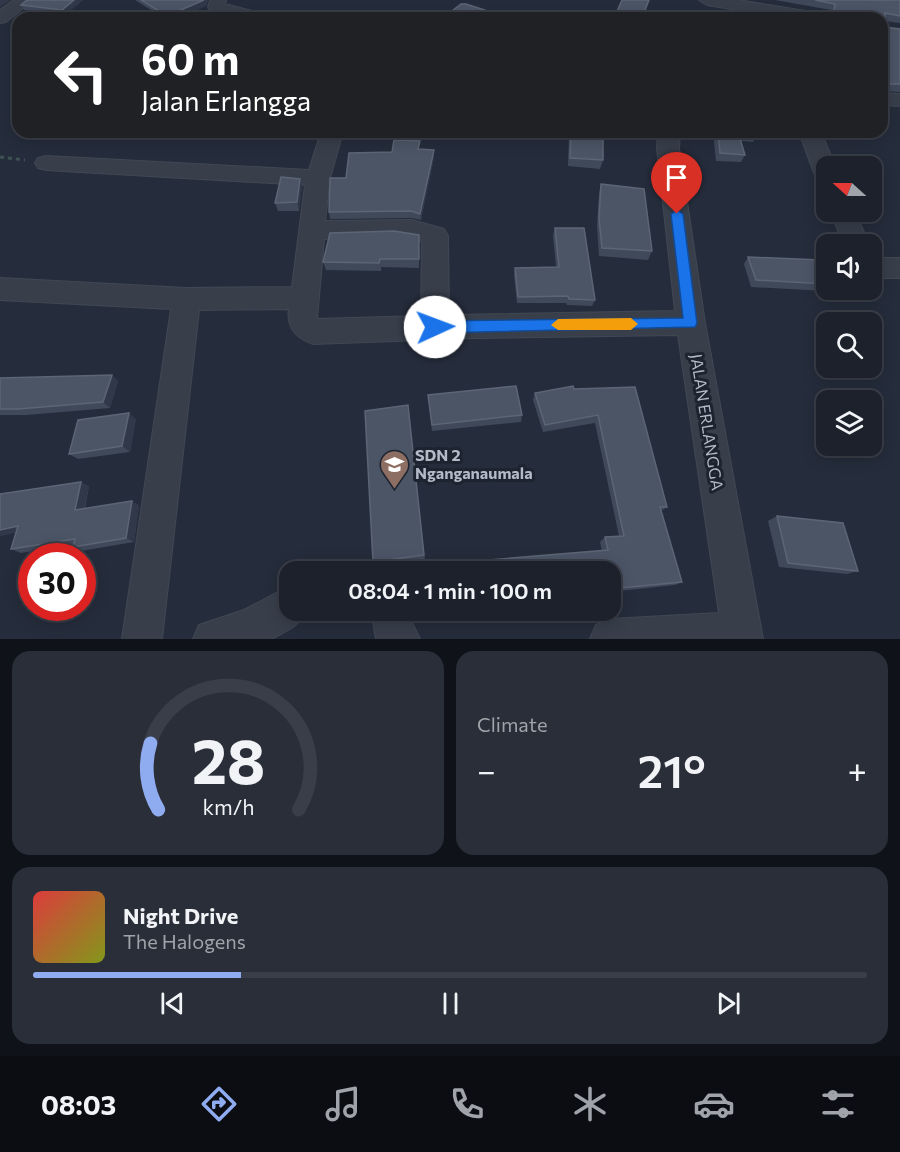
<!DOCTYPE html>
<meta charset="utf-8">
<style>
:root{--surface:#1c212c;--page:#292e38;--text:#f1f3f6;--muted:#a0a3a9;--line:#3a3e48;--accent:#8facf1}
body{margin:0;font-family:Commissioner,sans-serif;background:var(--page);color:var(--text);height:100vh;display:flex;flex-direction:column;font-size:22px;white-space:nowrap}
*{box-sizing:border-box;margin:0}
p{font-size:20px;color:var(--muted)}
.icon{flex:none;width:33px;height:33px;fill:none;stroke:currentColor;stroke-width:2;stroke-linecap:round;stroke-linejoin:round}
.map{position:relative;height:639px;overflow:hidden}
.drawer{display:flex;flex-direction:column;gap:12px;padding:12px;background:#0f1218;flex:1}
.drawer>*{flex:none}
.guide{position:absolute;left:12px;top:12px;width:876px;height:126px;border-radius:18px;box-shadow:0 3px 15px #0003,0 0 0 2px var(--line);background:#202124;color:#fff;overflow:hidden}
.needle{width:39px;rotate:291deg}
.controls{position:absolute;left:816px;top:156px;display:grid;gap:12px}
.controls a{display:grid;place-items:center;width:66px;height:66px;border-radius:12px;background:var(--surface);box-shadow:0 3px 15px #0003,0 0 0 2px var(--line);font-size:30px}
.speed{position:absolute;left:18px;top:543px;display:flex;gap:12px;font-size:30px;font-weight:700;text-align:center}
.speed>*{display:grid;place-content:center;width:78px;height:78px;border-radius:50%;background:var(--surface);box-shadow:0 3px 15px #0003,0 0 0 2px var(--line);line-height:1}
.speed .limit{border:9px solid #d22;background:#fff;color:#111}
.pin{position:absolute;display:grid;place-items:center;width:51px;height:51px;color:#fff;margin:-62px -26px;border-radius:50% 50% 50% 0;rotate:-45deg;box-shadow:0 0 6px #0007}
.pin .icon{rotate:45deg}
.me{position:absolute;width:66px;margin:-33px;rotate:88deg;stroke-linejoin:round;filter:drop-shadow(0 0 4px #0008)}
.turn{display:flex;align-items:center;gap:21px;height:126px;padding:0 30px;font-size:27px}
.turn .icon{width:78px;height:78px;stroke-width:2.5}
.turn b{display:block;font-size:42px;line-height:51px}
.big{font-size:45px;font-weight:600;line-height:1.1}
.drawer .tile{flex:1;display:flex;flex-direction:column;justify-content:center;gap:9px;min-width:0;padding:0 21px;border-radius:18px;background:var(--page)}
.drawer .dial{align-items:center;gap:0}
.dial svg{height:156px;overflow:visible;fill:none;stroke:var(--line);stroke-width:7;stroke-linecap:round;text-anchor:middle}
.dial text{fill:var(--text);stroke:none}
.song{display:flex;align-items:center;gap:18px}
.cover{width:72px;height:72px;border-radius:9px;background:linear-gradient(135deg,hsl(0 70% 55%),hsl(70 70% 35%))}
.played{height:6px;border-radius:3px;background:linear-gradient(90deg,var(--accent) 25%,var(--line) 25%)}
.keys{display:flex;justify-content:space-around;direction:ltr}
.heat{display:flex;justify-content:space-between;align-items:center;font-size:33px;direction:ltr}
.drawer .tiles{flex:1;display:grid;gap:12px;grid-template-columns:1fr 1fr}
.tile:last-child{grid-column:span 2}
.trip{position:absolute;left:279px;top:561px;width:342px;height:60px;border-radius:18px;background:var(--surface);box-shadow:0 3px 15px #0003,0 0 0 2px var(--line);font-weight:600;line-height:60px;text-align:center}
.tab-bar{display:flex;height:96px;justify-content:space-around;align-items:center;background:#0b0d12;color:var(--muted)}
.tab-bar .icon{width:42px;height:42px}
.tab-bar .active{color:var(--accent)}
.tab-bar b{font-size:27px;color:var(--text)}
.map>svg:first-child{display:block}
</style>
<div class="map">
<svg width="900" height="639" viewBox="0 0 900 639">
<rect width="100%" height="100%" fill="#252c3b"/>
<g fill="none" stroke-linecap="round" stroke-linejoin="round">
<defs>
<g id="minor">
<path d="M14 0H33L6 22 0 23V10Z"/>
<path d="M210 0H226L225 4 264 14 267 18H238L210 11 208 7Z"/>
<path d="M699 0H738L818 13 827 18H786L707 5Z"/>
<path d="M882 93 900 94V106L882 105Z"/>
<path d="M321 132H343L330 178 325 221 412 220 444 229 448 236 449 315 675 311 657 148 658 132H680L679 148 705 323 763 639H590L596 625 610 619 719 613 678 335 476 338 313 344C296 338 286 328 289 309L199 310 162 639H122L171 309 0 300V278L186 288 292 287 305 185 46 170 38 168 35 163 38 158 46 156 309 170ZM395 237 422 241 421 316 317 319 324 239Z"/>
<path d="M799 132H821L835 166H826V181L818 178 814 173Z"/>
<path d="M831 212H855L869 244H843Z"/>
<rect x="872" y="258" width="28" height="20"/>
<path d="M290 586V610H307C301 625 285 632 271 639H193L199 625 244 610Z"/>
<path d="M371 610H411L412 623 420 639H376Z"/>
</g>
</defs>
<use href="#minor" stroke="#414854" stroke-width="2"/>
<path stroke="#3f5154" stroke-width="3" stroke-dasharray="4 4" stroke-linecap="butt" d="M0 157 25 160"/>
<use href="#minor" fill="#383f4b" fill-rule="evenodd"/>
</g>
<g fill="#40495a">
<path d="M27 0H83L65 15 24 10 21 5Z"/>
<path d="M135 0H208L206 6 177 18H164Z"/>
<path d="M775 0H900V23L885 21V27L900 29V92L882 91V18H830L831 10Z"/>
<path d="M569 132H603V160L600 169 568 166Z"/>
<path d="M713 132H756L757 135 753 142 741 141 745 155 741 162 716 161Z"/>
<path d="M420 149 434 157 421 220 412 218 330 219 329 212 346 178 392 152Z"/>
<path d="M601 184 652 251 648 260 599 256 597 226 599 193Z"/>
<path d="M302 187 299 211H278L275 203Z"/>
<path d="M555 228 595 300 592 306 567 305 566 303H517L514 275 515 268 556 267 553 235Z"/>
<path d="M419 235V268L381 267V271L326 270 323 262Z"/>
<path d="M748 257 826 272 827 290 826 291 751 287 744 264Z"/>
<path d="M0 378 118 381 110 408 26 415H0Z"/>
<path d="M635 387 667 507 661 511 682 582 675 585 610 592V572L602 551 600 542 605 537 619 536 595 423 543 432 533 400 535 393 574 389Z"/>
<path d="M428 395 522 415 521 422 432 431Z"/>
<path d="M408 405 425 560 376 567 373 562Z"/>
<path d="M136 419 130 452 78 459 69 454Z"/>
<path d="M89 486 85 509 139 505 134 542 81 551 73 547V544L21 553 11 549 16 532 0 536Z"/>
<path d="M777 516 858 571 847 574 779 567 768 521Z"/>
<path d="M455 610H496L455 614Z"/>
</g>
<g fill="#303849">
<path d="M0 0H11L0 7Z"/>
<path d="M74 0H83L65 15 62 10Z"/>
<path d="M204 0H208L206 6 177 18H168L167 16Z"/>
<path d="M491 12V18H484Z"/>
<path d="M434 150V157L421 220 420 214Z"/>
<path d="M300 179 302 187 299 211 297 202Z"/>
<path d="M112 375 118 381 110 408 103 402Z"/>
<path d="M129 413 136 419 130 452 122 446Z"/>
<path d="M81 482 89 486 83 514 75 510Z"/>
<path d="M132 501 139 505 134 542 126 538Z"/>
<path d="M18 526 28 530 0 536V530Z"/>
</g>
<g fill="#4c5566" stroke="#5c6575" stroke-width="1.5">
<path d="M27 0H74L62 10 21 5Z"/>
<path d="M141 0H204L167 16Z"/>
<path d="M622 0H649L642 18H627L615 16Z"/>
<path d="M815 0H900V16L885 13V27L900 29V84H887L885 87H882V18H833L835 4Z"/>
<path d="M461 4H466L491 12 484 18H443Z"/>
<path d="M571 132H603V160L570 158Z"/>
<path d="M718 132H756L757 135 738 132 745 155 720 153Z"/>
<path d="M394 140 420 141 418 149 434 150 420 214 411 211 329 212 330 178H346L349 153 392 152Z"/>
<path d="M281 177 300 179 297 202 275 203Z"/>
<path d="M601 184 644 189 652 251 602 248 599 218Z"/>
<path d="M555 228H584L595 300 569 299 568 296 518 297 515 268 559 267Z"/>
<path d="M394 231 419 235V259H380L379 263 323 262 330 233Z"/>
<path d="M748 257 821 260 826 272V284L756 280Z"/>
<path d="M112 375 103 402 18 409H0V378Z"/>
<path d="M516 386 522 415 432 425 428 395Z"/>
<path d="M573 386 574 389 635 387 667 507H660L682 582 610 589V572H453L452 563 608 550 605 537 624 536 598 415 545 425 535 393Z"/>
<path d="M408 405 424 555 373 562 365 411Z"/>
<path d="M129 413 122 446 69 454 78 420Z"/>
<path d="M81 482 75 510 132 501 126 538 73 547 75 539 11 549 18 526 0 530V494Z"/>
<path d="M777 516 843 523 858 571 788 563Z"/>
</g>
<path fill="#1a73e8" stroke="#114b97" stroke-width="1.5" d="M677 210 683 214 697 323 695 327 435 333 429 327 435 321 683 318 671 214Z"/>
<path fill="#f59e0b" d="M631 318 638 324 631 330H558L551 325 558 319Z"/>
<defs>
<symbol id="school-pin" viewBox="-11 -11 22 30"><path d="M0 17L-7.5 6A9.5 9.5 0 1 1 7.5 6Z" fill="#8d6e63" stroke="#1d2430"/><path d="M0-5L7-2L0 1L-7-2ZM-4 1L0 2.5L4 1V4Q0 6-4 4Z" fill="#fff"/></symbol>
</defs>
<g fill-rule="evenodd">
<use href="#school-pin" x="378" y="448" width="33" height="45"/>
</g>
<g text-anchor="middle" stroke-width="6" stroke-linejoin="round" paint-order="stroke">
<g font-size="16" fill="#b4bac7" stroke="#1d2430">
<text transform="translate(707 422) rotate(81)" y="6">JALAN ERLANGGA</text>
</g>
<g font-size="16" font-weight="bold" fill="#b4bac7" stroke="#1d2430" text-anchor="start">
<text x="415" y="461">SDN 2<tspan x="415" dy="18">Nganganaumala</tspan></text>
</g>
</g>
</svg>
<div class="controls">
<a><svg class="needle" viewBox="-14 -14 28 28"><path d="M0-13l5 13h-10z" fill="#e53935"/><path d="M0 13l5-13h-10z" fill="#a0a3a9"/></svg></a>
<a><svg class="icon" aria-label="sound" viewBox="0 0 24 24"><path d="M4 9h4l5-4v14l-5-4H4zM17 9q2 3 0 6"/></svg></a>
<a><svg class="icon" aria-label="search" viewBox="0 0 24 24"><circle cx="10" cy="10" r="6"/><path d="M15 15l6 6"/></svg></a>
<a><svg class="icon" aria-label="layers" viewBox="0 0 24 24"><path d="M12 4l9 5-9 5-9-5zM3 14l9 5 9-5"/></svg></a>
</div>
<div class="speed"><div class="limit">30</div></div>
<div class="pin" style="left:677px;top:214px;background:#d93025"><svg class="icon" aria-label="arrive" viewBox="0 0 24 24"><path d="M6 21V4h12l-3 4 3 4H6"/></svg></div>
<svg class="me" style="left:435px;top:327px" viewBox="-20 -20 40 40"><circle r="19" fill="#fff"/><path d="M0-13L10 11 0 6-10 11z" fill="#1a73e8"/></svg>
<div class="trip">08:04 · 1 min · 100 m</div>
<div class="guide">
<div class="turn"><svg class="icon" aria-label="left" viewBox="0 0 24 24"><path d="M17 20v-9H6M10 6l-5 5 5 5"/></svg><div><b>60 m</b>Jalan Erlangga</div></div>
</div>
</div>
<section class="drawer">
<div class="tiles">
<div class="tile dial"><svg viewBox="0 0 100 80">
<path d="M14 69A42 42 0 1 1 86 69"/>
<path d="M14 69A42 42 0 0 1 10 35" stroke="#8facf1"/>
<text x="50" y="56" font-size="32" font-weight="700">28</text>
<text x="50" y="72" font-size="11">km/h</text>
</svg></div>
<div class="tile"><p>Climate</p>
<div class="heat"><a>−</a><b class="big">21°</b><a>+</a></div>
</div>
<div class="tile">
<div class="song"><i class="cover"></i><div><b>Night Drive</b><p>The Halogens</p></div></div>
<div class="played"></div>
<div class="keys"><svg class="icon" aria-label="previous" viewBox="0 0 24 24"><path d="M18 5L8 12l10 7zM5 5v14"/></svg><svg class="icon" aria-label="pause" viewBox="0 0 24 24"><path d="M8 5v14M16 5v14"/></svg><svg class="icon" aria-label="next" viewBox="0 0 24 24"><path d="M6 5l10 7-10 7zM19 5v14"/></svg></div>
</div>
</div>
</section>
<nav class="tab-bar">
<b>08:03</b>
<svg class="icon active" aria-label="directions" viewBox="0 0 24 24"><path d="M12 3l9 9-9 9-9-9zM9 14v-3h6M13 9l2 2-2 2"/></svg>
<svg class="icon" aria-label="music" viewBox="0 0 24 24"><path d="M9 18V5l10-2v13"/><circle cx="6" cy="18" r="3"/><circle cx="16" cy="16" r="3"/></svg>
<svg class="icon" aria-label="phone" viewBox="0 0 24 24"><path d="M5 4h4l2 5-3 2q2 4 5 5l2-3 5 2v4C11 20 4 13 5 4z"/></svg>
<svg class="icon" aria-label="climate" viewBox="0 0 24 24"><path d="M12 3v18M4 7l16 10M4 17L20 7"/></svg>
<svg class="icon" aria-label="car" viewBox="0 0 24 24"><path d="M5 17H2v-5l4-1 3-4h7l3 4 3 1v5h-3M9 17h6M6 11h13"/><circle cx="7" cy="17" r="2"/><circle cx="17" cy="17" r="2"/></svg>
<svg class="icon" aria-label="filters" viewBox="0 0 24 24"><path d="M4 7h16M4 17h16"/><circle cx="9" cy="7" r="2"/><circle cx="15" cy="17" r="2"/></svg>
</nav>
